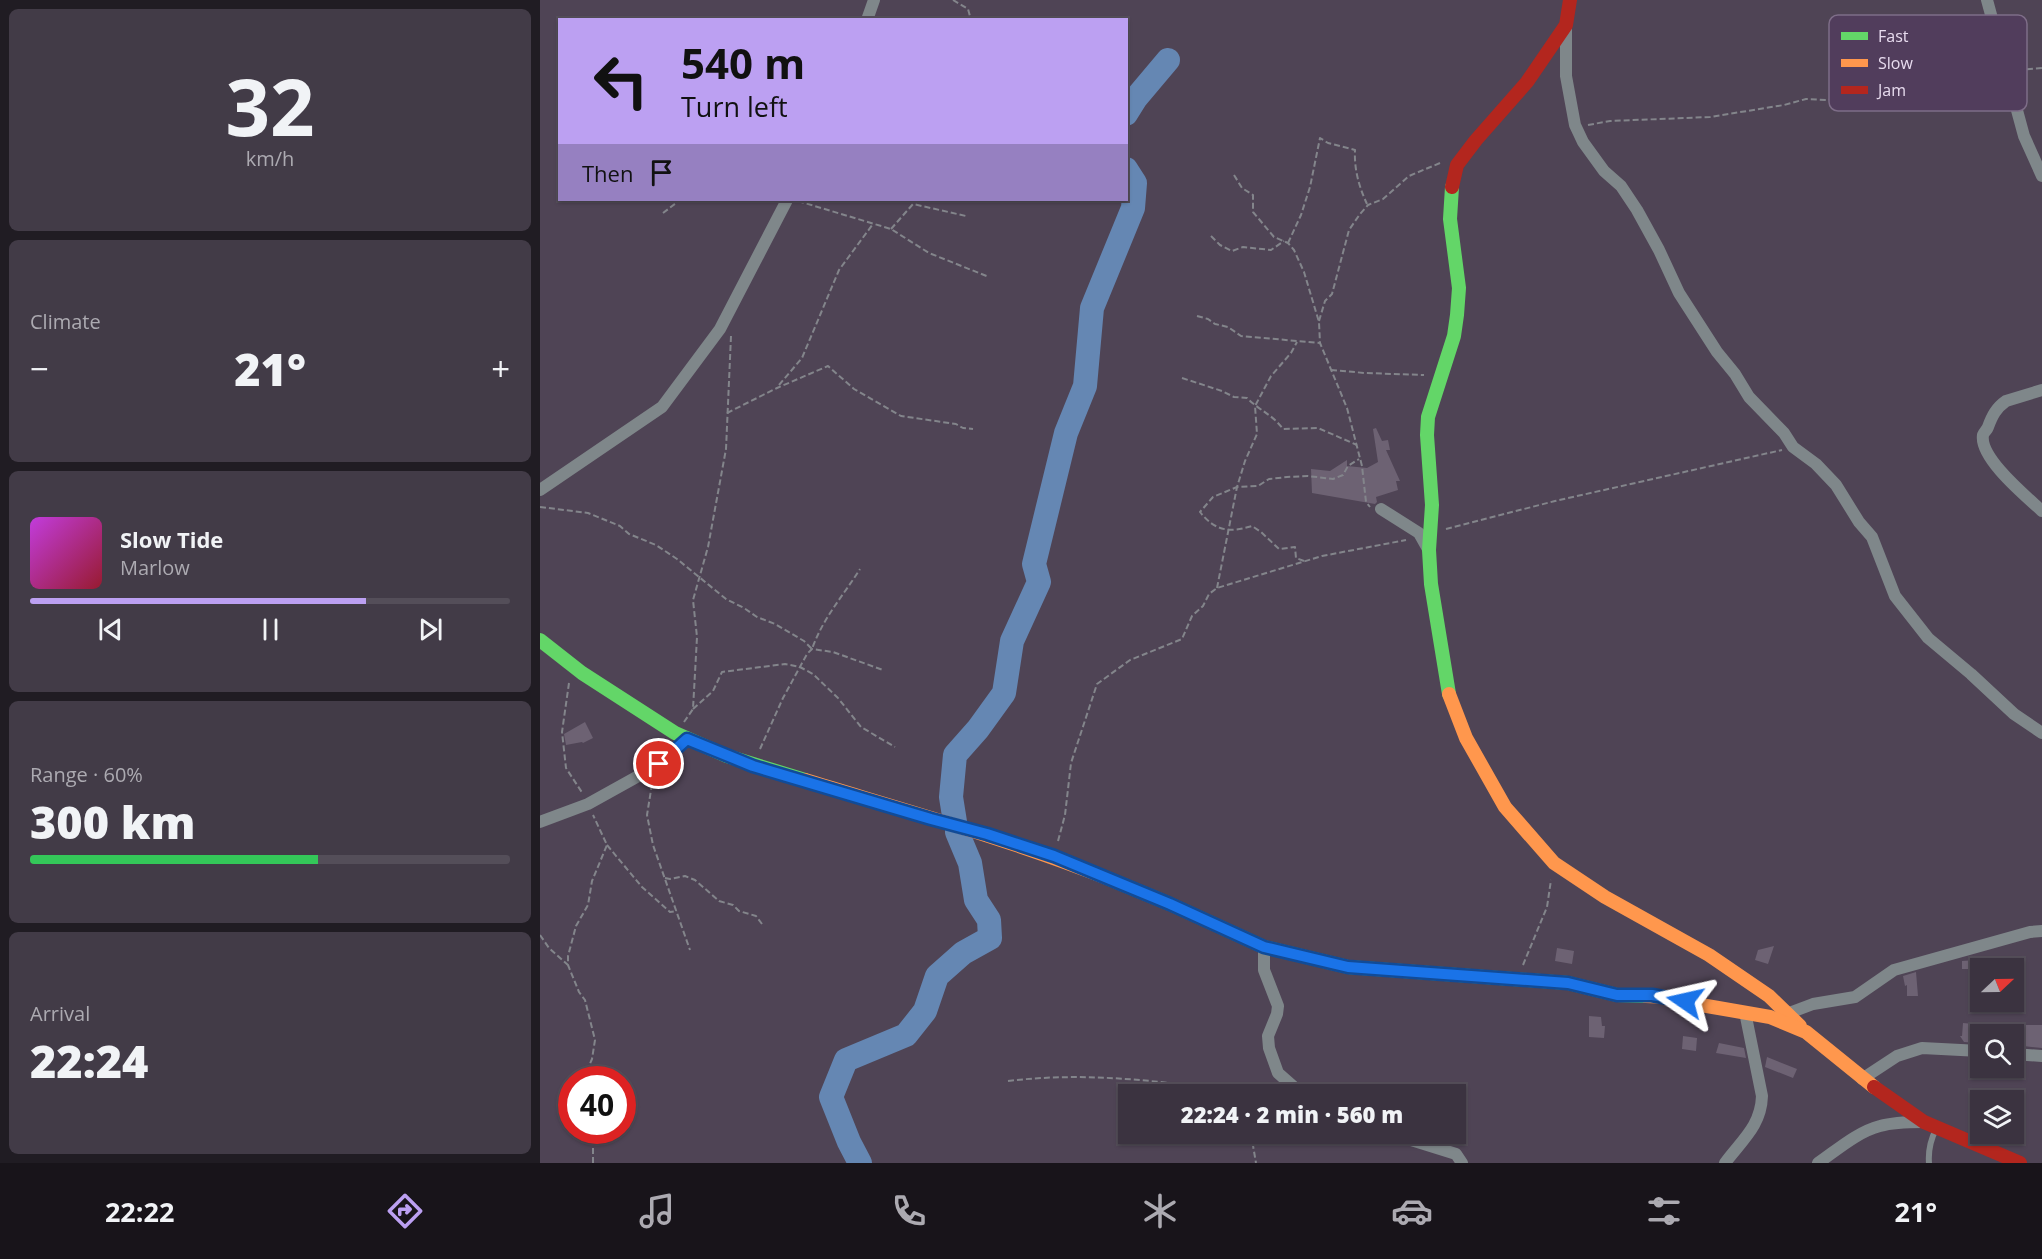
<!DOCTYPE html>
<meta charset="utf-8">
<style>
:root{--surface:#3b3340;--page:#423b47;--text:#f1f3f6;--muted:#acaab1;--line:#544e59;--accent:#bca0f2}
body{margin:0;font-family:"Open Sans",sans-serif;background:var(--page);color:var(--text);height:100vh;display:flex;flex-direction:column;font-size:22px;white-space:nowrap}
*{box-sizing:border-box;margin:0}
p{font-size:20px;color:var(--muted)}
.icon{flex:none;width:33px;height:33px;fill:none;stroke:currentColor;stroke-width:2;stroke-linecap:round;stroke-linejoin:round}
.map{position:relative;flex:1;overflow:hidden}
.details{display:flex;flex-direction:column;gap:9px;padding:9px;background:#201c23;width:540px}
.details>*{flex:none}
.guide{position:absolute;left:18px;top:18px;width:570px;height:183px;border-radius:0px;box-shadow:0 2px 4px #0004,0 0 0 2px var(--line);background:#bca0f2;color:#111;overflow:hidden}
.needle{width:39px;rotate:68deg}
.tools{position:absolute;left:1430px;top:958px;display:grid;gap:12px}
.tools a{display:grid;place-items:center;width:54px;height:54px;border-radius:0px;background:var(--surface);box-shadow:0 2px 4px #0004,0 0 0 2px var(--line);font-size:30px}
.speed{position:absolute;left:18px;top:1066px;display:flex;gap:12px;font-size:30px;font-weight:700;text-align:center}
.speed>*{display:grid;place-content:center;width:78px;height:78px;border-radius:50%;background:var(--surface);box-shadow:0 2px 4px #0004,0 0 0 2px var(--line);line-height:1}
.speed .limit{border:9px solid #d22;background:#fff;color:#111}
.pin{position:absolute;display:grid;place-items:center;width:51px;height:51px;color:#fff;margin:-26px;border:3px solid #fff;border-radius:50%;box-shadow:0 2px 6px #0007}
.me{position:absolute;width:66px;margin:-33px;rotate:281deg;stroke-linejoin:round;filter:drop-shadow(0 0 4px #0008)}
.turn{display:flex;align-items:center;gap:21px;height:126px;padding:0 24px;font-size:27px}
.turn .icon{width:78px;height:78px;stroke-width:2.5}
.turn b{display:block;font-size:42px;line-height:51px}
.then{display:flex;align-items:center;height:57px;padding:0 24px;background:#0003;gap:12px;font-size:22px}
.big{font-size:45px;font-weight:800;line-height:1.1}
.details .tile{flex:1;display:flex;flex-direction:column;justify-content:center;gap:9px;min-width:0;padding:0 21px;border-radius:9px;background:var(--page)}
.details .dial{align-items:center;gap:0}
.dial b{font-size:78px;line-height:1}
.song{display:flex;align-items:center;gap:18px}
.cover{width:72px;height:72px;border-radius:9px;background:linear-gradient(135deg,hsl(290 70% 55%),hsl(350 70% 35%))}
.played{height:6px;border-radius:3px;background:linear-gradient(90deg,var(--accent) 70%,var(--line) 70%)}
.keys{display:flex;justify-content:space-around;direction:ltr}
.heat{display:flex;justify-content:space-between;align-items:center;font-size:33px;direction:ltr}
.charge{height:9px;border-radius:4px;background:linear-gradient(90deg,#34c759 60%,var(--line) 0)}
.trip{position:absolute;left:578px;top:1084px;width:348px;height:60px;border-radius:0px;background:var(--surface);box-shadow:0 2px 4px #0004,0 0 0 2px var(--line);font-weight:800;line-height:60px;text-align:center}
.dock{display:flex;height:96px;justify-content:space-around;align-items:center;background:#18141a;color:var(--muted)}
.dock .icon{width:42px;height:42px}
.dock .selected{color:var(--accent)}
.dock b{font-size:27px;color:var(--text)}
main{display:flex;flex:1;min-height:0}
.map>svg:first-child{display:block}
</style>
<main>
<section class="details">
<div class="tile dial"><b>32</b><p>km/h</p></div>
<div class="tile"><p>Climate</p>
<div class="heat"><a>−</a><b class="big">21°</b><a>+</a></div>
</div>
<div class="tile">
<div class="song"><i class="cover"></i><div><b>Slow Tide</b><p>Marlow</p></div></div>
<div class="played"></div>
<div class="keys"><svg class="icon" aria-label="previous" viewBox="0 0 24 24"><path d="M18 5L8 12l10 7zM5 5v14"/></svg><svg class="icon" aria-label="pause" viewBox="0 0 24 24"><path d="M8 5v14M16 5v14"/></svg><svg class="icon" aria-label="next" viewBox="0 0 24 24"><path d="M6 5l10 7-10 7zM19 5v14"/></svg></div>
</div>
<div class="tile"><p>Range · 60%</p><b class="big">300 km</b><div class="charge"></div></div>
<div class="tile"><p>Arrival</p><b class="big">22:24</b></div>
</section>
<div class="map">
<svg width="1502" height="1163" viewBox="0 0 1502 1163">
<rect width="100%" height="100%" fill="#4f4455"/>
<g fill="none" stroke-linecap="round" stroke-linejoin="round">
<g stroke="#6587b3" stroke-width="24">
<path d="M586 114 596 98 628 60"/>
<path d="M415 822 411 797 415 755 438 729 464 693 472 641 499 582 494 564 526 433 545 386 552 308 593 208 595 183 586 169"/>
<path d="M320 1163 309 1142 291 1097 306 1060 366 1035 385 1011 397 976 423 953 450 938 449 920 436 900 430 863 417 832"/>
</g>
</g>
<g fill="#6d6273">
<path d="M836 428 842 441 848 440 850 450H846L860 481H856L858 490 836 497 837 502 835 504 772 493 771 469 790 471 807 460V466L827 468 838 462 833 429Z"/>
<path d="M45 722 53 738 43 743 42 742 26 745 24 734Z"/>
<path d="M1234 946 1228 964 1215 960 1218 950Z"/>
<path d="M1017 948 1034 951 1032 964 1015 961Z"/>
<path d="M1451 959 1452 969H1422V961Z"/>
<path d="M1376 972 1378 996H1367V985L1365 986 1363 976Z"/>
<path d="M1049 1016 1061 1017 1062 1026H1065L1064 1038 1049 1037Z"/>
<path d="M1423 1023 1434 1024 1433 1037H1438V1043L1424 1042 1420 1036H1422Z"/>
<path d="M1470 1025H1502V1048L1483 1046 1484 1035H1470Z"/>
<path d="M1143 1036 1157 1038 1156 1051 1142 1049Z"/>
<path d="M1179 1043 1204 1048 1206 1058 1176 1053Z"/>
<path d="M1227 1057 1257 1069 1253 1078 1225 1067Z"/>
</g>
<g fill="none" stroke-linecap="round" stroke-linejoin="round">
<g stroke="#83858b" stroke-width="2" stroke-dasharray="6 3" stroke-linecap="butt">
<path d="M413 0 428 9 431 20"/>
<path d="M1478 70 1502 68"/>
<path d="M1048 125 1070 121 1170 117 1244 105 1266 99 1288 100 1360 85 1454 73"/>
<path d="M694 175 702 188 713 195V212L734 237 748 243 754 250 764 272 779 322 780 343 807 408 822 466 826 502 830 507"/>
<path d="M258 201 351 229 389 253 449 277"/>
<path d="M123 213 140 200"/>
<path d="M351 229 373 204 426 216"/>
<path d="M671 236 680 245 692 251 703 247 731 250 744 241"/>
<path d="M748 243 761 215 770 187 780 138 788 143 815 150C814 169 819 187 827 204"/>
<path d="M657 316 668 319 675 324 688 327 701 336 780 343"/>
<path d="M779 321 785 301 792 294 809 230 820 214 828 205 843 199 869 176 900 163"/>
<path d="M791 370 825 373 884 375"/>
<path d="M642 378 682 391 694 397 707 398C720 411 732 414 743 429L778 428 817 445"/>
<path d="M239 385 262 358 299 270 333 224"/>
<path d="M187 413 237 388 288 366 314 389 361 416 416 424 423 428 433 429"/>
<path d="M0 507 48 513 80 526 89 534 116 545 137 559 186 599 204 608 217 617 235 624 264 641 272 649C283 618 303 596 320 569"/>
<path d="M906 529 1015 501 1242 450"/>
<path d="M764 561 756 558 755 547 739 549 721 532 712 526C689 533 675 531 660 512L673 497 697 487 718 486 729 479 747 477 768 476 793 479 803 475 808 466 819 459"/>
<path d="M677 588 697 487 705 461 717 434 715 406 731 376 751 353 757 342"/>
<path d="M29 683 22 732 26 768 43 794"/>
<path d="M153 709 173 691 182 672 245 664 260 667 273 674 298 698 321 727 355 747"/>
<path d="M144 722 153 709 157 637 153 600 168 547 186 449 191 336"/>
<path d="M220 749 243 698 267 654 272 649 293 652 343 670"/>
<path d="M112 784 107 815 113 845 150 950"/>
<path d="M518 841 525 815 531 763 557 684 590 660 642 639 652 616 663 606 669 594 677 588 782 556 866 540"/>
<path d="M67 845 102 887 130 912 137 911"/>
<path d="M125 878 130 879 145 876 155 880 179 901 193 905 199 911 216 916 222 924"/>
<path d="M0 935 9 948 28 965"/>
<path d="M983 965 1007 907 1011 880"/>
<path d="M48 1080 46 1073 52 1059 55 1040 45 1000 39 992 28 965V956L36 926 48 905 52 881 67 845 53 815"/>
<path d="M468 1081C549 1071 630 1082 711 1094L722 1092 743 1095"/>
<path d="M711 1134 716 1163"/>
<path d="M53 1163V1140L56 1131"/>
</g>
<path stroke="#7f878a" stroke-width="6" d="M1389 1163C1388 1150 1390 1141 1396 1129"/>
<g stroke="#7f878a" stroke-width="12">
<path d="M1447 0 1484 136 1502 176"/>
<path d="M327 20 334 0"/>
<path d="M1026 27V76L1035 125 1043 142 1064 171 1081 186 1097 210 1119 250 1139 293 1177 352 1195 374 1209 397 1244 433 1253 447 1276 464 1296 485 1319 522 1332 537 1355 596 1388 638 1431 674 1474 714 1502 733"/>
<path d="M1502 390 1466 401C1456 408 1452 416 1448 427 1447 430 1444 432 1443 435 1439 458 1487 497 1502 511"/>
<path d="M0 490 122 407 180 329 247 200"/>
<path d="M841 509 879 533 888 549"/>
<path d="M0 822 48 804 93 779 119 764 147 739"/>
<path d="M724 947V970L738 1006 737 1014 728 1036 729 1048 738 1073 763 1095"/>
<path d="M1249 1013 1273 1004 1315 997 1354 970 1490 932 1502 931"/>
<path d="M1473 1054 1502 1056"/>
<path d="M1322 1079 1357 1056 1382 1048 1440 1051"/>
<path d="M852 1134 916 1154 922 1163"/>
<path d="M1185 1163C1202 1140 1221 1126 1222 1096L1205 1012"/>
<path d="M1278 1163C1297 1150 1317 1132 1340 1126 1354 1122 1369 1122 1383 1122"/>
</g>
<g stroke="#63d668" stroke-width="14">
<path d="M0 640 42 673 135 733 187 756 265 780"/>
<path d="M909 694 891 584 889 550 892 505 887 435 888 417 914 336 917 315 919 288 910 219 912 187"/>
<path d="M567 878 630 904 724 947 808 967 1028 983 1077 995 1106 996"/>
</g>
<g stroke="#ff974d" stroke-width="14">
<path d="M909 694 926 738 965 807 1014 863 1065 897 1169 955 1229 996 1260 1026"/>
<path d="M265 780C367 811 468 839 567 878"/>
<path d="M1106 996 1128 997 1161 1005 1230 1017 1266 1032 1334 1087"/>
</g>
<g stroke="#b3261e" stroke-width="14">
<path d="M912 187 917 165 936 140 987 82 1026 25 1030 0"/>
<path d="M1334 1087 1384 1122 1480 1163"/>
</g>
</g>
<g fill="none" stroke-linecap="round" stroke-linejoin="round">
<defs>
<path id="route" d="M119 764 147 739 213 766 391 819 447 834 514 856 630 904 724 947 808 967 1028 983 1077 995H1112L1145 1001"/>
</defs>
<use href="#route" stroke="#114b97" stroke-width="15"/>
<use href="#route" stroke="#1a73e8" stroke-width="10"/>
</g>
<rect x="1289" y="15" width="198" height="96" rx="9" fill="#513d5c" stroke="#7e6d88" stroke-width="1.5"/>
<rect x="1301" y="32" width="27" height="8" fill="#63d668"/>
<rect x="1301" y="59" width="27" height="8" fill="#ff974d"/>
<rect x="1301" y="86" width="27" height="8" fill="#b3261e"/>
<g font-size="16" fill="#e8dcef">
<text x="1338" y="42">Fast</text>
<text x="1338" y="69">Slow</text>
<text x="1338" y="96">Jam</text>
</g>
</svg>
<div class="tools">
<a><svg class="needle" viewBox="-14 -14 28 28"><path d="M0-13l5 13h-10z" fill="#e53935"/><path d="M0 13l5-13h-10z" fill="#acaab1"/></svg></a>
<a><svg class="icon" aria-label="search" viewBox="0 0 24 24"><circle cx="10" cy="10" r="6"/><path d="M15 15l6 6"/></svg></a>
<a><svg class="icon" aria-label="layers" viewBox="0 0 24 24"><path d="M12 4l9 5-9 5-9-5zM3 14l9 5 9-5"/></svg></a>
</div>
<div class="speed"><div class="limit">40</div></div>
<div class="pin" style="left:119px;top:764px;background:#d93025"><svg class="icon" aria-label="arrive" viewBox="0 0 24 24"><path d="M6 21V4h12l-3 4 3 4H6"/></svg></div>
<svg class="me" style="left:1145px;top:1001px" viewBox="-20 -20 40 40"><path d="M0-17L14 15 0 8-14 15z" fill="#1a73e8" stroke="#fff" stroke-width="4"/></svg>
<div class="trip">22:24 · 2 min · 560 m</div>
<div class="guide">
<div class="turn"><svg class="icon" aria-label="left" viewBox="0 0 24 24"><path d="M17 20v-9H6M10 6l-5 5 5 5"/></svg><div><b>540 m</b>Turn left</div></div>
<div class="then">Then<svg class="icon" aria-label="arrive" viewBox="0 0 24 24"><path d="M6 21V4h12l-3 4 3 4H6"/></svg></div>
</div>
</div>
</main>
<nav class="dock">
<b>22:22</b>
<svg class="icon selected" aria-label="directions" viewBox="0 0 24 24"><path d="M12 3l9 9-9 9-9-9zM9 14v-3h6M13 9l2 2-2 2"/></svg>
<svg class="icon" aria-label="music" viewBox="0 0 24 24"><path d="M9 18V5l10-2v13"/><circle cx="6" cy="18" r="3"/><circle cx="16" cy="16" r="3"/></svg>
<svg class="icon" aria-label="phone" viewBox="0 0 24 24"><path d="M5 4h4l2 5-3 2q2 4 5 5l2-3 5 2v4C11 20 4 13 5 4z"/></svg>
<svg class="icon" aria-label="climate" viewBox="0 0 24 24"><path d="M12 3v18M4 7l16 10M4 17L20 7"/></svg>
<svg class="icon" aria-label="car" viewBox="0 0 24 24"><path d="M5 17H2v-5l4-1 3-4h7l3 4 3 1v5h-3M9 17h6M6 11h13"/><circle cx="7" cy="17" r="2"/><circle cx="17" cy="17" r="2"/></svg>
<svg class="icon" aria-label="filters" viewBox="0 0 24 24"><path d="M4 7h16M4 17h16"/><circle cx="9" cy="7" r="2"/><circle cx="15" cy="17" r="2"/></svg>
<b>21°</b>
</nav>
